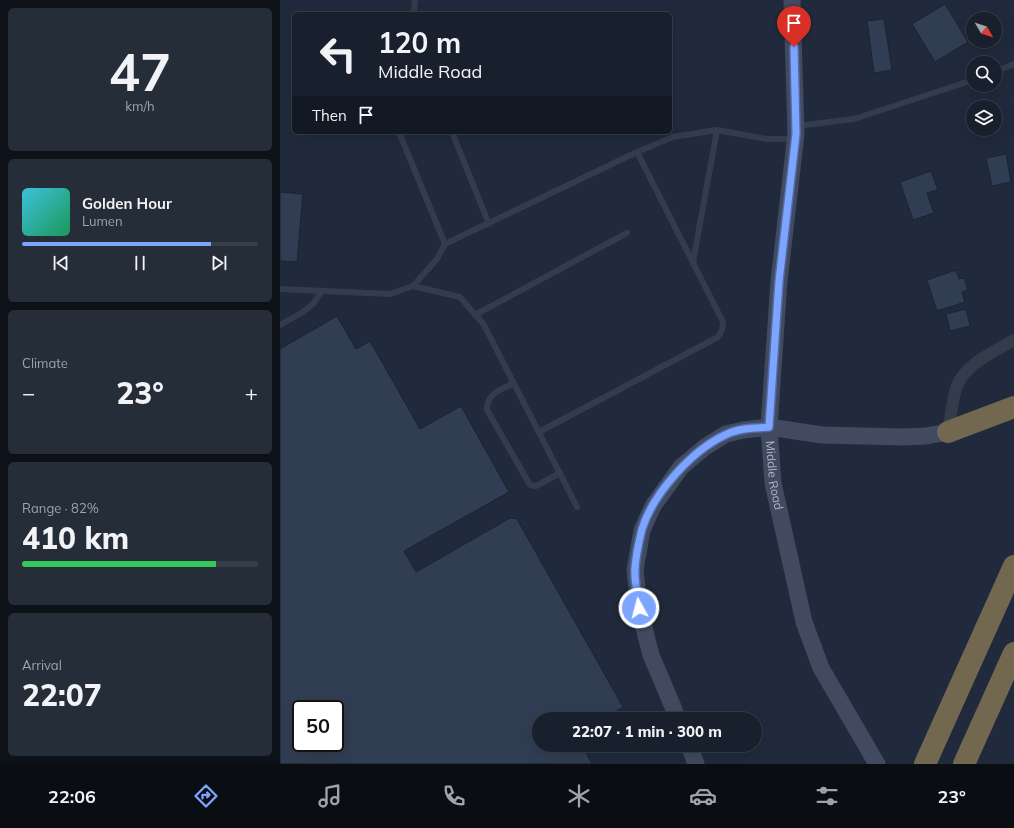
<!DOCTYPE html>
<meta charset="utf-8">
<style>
:root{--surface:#18202d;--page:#252d39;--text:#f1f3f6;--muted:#9fa3aa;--line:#363e49;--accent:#7da5ff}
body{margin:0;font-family:Mulish,sans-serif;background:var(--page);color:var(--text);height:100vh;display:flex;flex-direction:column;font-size:15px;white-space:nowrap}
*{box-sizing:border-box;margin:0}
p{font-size:13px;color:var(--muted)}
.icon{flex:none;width:22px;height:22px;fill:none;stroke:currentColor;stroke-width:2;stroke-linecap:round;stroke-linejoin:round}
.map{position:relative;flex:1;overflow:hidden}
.panel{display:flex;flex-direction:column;gap:8px;padding:8px;background:#0d1219;width:280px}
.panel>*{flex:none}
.top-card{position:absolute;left:12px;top:12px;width:380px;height:122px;border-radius:6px;box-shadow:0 4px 16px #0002,0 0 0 1px var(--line);background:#18202d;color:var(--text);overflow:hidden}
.needle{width:26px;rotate:129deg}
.buttons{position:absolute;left:686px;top:12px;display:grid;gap:8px}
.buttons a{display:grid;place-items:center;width:36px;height:36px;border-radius:50%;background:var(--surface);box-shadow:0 4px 16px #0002,0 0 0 1px var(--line);font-size:20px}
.speed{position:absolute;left:12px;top:700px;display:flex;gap:8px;font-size:20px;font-weight:700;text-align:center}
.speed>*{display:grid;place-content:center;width:52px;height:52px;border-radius:50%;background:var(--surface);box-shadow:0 4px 16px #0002,0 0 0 1px var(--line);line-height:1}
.speed .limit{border:2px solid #111;border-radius:6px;background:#fff;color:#111}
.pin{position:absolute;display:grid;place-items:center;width:34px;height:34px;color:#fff;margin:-41px -17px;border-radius:50% 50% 50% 0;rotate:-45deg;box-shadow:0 0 4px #0007}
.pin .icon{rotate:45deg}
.me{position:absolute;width:44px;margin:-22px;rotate:353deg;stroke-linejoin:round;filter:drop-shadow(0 0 3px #0008)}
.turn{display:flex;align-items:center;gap:14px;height:84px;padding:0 20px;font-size:18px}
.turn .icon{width:52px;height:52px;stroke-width:2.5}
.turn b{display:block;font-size:28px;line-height:34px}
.then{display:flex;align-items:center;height:38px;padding:0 20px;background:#0003;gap:8px;font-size:15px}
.big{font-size:30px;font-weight:800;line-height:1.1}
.panel .card{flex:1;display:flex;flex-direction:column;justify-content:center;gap:6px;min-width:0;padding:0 14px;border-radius:6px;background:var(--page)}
.panel .dial{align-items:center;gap:0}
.dial b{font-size:52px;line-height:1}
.song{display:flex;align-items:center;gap:12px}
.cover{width:48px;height:48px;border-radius:6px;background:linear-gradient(135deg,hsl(190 70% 55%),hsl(150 70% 35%))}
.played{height:4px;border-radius:2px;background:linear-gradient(90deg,var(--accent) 80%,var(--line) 80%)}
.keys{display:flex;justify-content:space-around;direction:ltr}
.heat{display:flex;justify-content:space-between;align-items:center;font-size:22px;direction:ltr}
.charge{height:6px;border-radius:3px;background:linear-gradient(90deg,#34c759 82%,var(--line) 0)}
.trip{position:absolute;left:252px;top:712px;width:230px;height:40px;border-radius:20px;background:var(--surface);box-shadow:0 4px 16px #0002,0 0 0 1px var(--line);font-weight:800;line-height:40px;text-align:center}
.tabs{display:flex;height:64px;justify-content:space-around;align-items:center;background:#0a0d12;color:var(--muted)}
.tabs .icon{width:28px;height:28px}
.tabs .on{color:var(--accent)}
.tabs b{font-size:18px;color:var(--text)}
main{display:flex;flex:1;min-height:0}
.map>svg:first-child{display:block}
</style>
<main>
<section class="panel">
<div class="card dial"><b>47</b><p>km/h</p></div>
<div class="card">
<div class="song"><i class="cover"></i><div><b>Golden Hour</b><p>Lumen</p></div></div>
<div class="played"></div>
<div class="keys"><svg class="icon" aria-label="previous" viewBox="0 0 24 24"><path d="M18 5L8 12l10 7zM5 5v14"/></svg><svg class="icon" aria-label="pause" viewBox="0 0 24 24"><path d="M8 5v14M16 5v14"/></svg><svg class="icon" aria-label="next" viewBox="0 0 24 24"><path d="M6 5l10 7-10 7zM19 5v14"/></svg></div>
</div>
<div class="card"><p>Climate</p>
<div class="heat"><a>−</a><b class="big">23°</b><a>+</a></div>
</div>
<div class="card"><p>Range · 82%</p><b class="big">410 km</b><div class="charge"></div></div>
<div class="card"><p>Arrival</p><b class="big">22:07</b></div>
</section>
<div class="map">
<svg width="734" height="764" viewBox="0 0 734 764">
<rect width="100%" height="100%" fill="#202a3c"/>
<g fill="#313d52" stroke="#1b2332" fill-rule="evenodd">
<path d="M665 4 688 42 655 62 632 24Z"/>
<path d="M604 19 612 70 594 73 587 21Z"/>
<path d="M726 154 731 182 712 186 706 158Z"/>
<path d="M651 171 658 190 647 193 654 213 633 220 620 182Z"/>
<path d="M0 192 23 194 17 262 0 261Z"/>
<path d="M676 270 679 279 684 278 688 290 682 292 685 302 657 311 647 280Z"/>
<path d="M686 309 690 326 670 331 666 314Z"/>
<path d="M57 316 76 349 90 341 140 429 181 406 229 492 124 551 136 572 230 518 237 519 343 707 326 717 327 719H259V745H302L312 764H0V349ZM21 709H55V743H21Z"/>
</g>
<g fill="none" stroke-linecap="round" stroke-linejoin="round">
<g stroke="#343c4c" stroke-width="6">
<path d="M134 14 135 0"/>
<path d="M715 72 734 64"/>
<path d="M517 126 574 119 693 80"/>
<path d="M119 132 165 244"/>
<path d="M172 132 209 224"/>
<path d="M413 262 437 130"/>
<path d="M133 286 180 297 204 325 297 507"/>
<path d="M0 289 110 294 133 286 157 259 165 244 357 152 393 137 437 130 487 139H514"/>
<path d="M195 315 347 233"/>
<path d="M0 325 23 312 33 304 42 291"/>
<path d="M234 383C220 390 207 393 207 410L250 485 256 486 280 473"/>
<path d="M259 432 438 337 442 330 443 322 357 152"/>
</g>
<path stroke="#343c4c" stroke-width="12" d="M668 432C671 417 672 400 677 386 686 363 714 352 734 340"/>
<g stroke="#414a5f" stroke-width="17">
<path id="s1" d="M512 0 516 134 499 281 489 427 493 483 524 622 541 668 597 764"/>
<path d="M398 719 371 655 359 608 355 570 362 530 373 506 401 467 425 447 446 434 463 430 489 427 542 435 624 437 646 436 668 432"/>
<path d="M409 745 416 764"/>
</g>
<g stroke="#726850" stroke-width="22">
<path d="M668 432 734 407"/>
<path d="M645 764 734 566"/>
<path d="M684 764 734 653"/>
</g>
</g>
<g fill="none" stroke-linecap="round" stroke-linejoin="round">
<defs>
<path id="route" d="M359 608C358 595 354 581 355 568 356 556 359 541 362 529 373 494 411 451 445 435 458 428 475 428 489 427L499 281 516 134 514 47"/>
</defs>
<use href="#route" stroke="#516ba6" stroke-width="10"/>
<use href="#route" stroke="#7da5ff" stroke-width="7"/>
</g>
<g text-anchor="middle" stroke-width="4" stroke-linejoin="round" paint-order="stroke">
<g font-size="12" fill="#afb7c8" stroke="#192130">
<text dy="4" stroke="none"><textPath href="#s1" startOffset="477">Middle Road</textPath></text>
</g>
</g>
</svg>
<div class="buttons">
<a><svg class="needle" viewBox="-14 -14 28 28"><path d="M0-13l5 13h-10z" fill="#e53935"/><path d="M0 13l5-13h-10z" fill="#9fa3aa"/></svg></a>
<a><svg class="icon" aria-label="search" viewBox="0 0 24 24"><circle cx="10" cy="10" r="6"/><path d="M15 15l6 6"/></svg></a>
<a><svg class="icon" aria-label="layers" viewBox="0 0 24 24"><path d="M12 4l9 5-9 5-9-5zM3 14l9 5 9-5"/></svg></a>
</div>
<div class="speed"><div class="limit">50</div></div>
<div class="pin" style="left:514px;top:47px;background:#d93025"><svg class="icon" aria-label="arrive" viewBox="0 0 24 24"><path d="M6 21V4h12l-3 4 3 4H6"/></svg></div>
<svg class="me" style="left:359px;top:608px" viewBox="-20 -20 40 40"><circle r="17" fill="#7da5ff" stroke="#fff" stroke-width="3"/><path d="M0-11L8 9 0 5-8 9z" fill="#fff"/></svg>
<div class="trip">22:07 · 1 min · 300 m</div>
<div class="top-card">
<div class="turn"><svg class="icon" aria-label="left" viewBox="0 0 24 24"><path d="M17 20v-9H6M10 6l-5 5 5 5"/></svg><div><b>120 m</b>Middle Road</div></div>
<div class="then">Then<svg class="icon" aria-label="arrive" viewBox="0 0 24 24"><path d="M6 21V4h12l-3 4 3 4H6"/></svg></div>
</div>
</div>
</main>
<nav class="tabs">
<b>22:06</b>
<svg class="icon on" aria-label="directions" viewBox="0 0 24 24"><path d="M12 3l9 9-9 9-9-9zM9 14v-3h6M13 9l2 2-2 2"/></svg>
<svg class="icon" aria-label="music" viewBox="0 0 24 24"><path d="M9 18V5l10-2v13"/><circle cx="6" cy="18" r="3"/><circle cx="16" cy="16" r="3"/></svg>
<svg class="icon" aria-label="phone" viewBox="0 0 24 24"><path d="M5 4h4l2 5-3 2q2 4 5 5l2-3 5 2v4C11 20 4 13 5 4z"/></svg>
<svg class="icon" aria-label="climate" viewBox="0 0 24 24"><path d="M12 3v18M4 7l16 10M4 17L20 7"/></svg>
<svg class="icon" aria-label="car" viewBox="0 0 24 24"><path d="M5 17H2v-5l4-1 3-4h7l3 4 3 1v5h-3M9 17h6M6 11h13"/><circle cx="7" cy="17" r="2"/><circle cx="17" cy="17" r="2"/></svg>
<svg class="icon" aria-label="filters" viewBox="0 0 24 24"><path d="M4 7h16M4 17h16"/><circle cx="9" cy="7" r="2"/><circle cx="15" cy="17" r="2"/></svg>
<b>23°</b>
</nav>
